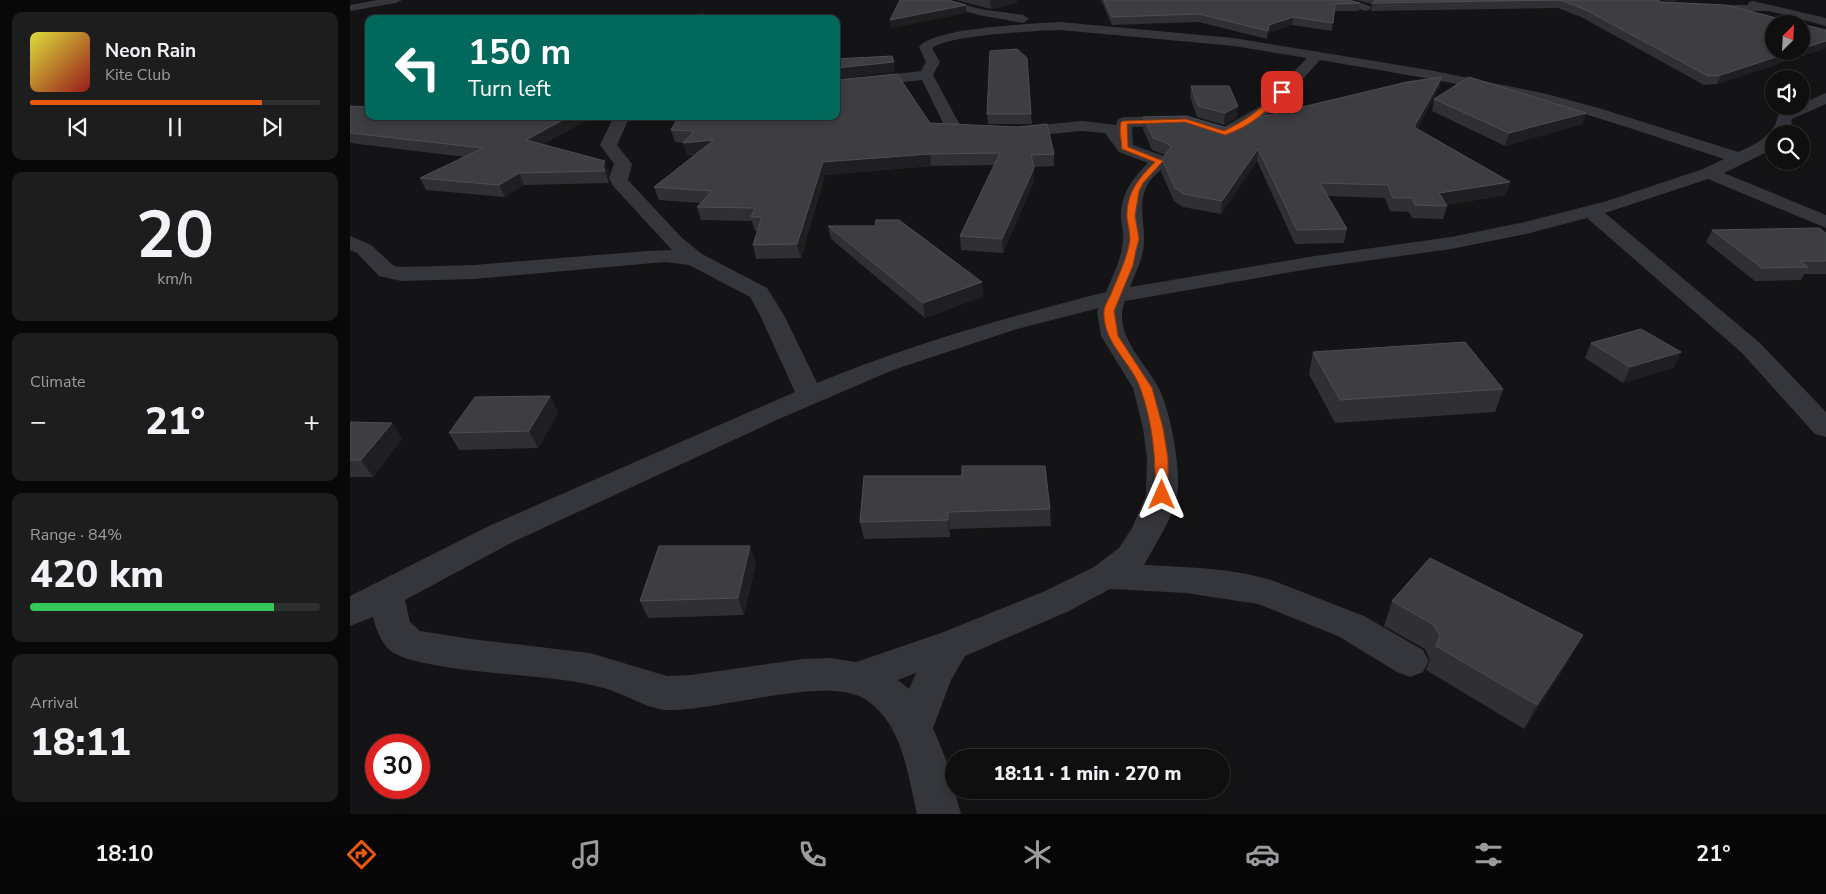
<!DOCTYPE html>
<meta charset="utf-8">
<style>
:root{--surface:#0f0f10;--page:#1d1d1e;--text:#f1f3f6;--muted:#9b9c9f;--line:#2f2f30;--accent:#ea580c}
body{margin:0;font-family:"Nunito Sans",sans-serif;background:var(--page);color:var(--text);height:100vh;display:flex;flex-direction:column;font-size:19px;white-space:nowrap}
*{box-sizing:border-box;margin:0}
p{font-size:16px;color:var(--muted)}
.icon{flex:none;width:28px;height:28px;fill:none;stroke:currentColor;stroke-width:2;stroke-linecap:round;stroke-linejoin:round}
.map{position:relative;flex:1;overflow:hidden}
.details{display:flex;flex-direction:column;gap:12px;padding:12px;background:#080809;width:350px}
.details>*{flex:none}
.top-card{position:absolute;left:15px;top:15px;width:475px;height:105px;border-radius:10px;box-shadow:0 2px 8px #0003,0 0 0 1px var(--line);background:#00695c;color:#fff;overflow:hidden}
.needle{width:32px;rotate:24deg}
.buttons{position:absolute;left:1415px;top:15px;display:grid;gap:10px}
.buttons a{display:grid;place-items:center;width:45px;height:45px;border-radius:50%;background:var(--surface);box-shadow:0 2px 8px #0003,0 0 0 1px var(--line);font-size:25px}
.speed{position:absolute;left:15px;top:734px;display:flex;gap:10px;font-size:25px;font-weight:700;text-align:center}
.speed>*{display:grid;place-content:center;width:65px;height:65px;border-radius:50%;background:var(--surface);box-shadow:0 2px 8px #0003,0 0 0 1px var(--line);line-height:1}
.speed .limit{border:8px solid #d22;background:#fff;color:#111}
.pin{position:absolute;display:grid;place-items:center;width:42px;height:42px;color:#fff;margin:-21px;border-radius:10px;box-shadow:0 2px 8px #0006}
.me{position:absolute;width:55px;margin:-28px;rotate:0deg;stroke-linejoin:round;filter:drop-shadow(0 0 4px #0008)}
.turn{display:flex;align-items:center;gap:18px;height:105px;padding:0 20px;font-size:22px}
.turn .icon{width:65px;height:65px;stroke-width:2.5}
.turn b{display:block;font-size:35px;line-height:42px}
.big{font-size:38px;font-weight:800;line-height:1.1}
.details .widget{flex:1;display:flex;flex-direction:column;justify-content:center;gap:8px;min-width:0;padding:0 18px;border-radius:10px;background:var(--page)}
.details .dial{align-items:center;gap:0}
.dial b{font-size:65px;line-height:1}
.song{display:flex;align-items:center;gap:15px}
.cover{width:60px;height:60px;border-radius:8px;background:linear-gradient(135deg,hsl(60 70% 55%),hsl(0 70% 35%))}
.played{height:5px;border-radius:2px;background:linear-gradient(90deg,var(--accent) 80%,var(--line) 80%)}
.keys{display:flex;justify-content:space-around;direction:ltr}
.heat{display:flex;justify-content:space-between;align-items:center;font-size:28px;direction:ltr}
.charge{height:8px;border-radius:4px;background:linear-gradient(90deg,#34c759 84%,var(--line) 0)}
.trip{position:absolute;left:595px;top:749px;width:285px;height:50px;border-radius:25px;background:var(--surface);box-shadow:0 2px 8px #0003,0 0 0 1px var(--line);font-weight:800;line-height:50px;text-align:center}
.dock{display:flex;height:80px;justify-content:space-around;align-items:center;background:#060606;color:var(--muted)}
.dock .icon{width:35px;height:35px}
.dock .current{color:var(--accent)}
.dock b{font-size:22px;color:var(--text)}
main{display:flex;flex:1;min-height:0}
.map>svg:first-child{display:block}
</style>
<main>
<section class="details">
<div class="widget">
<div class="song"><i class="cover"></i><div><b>Neon Rain</b><p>Kite Club</p></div></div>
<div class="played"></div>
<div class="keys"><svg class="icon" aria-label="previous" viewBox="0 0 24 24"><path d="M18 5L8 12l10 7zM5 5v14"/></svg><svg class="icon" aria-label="pause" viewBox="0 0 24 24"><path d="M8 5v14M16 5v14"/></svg><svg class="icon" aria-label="next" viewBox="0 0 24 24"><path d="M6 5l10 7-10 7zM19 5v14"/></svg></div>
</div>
<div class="widget dial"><b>20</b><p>km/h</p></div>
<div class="widget"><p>Climate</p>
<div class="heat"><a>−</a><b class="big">21°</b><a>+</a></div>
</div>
<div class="widget"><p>Range · 84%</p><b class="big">420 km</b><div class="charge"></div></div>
<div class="widget"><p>Arrival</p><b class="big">18:11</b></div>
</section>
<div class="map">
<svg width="1476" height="814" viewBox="0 0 1476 814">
<rect width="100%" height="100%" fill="#141416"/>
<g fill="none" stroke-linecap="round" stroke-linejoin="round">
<g fill="#35363b" fill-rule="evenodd">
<path d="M27 0H52L46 3 0 11V5Z"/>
<path d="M581 0H599L630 9 673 15 679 19 673 23 629 15 583 2Z"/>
<path d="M982 0H1000L1020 6 1022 8 1016 11 984 2Z"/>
<path d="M1403 1 1476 18V26L1419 11H1350L1344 8 1350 5H1398L1399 2Z"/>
<path d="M710 22 884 38 1079 70 1197 94 1252 109 1388 152C1402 146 1417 139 1425 125 1427 121 1427 118 1429 114L1446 106H1451V104L1476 93V104L1442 119 1441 126 1435 134H1424V146L1419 151 1374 173 1476 215V228L1358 179 1255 213 1410 343 1476 412V437L1465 434 1392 353 1237 218 1176 234 1101 249 965 268 775 301C762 333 794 361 808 387 820 407 832 473 827 496 822 520 806 543 794 565 835 567 884 568 924 581L1014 616 1073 650 1079 661 1073 672 1060 677 1047 672 988 636 908 604 836 593 760 589 719 611 615 656 601 680 583 728 596 760 611 814H567C557 773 553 722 513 698 475 676 366 711 318 710 297 709 275 694 254 688 201 674 144 676 90 666 75 663 59 661 46 654 33 648 26 630 23 617L0 626V596L139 526 445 392 410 315 400 297 339 265 315 262 124 279 51 281 29 276 7 253 0 250V236L21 245 44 266 51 267 124 265 297 251 322 250 263 186 259 178 264 164 250 145 264 116H280L267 145 282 164 278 180 332 238 352 254 417 288 434 315 467 383C562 344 657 317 756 292 763 275 772 258 773 240 774 232 771 224 771 217 771 193 783 178 798 163L769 152 755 133 732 131 669 137 598 133 572 80 486 89V81L571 71 576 62 569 47C583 27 683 24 710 22ZM710 30 884 46 957 58 909 107 874 127 836 116 774 117 768 119 766 125 732 121 669 127 610 125 583 75 590 62 582 48C600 35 684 31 710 30ZM970 60C1046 73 1122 85 1197 104 1257 119 1315 140 1374 159L1353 169 1257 201 1175 222 1101 237 965 256 780 287C786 272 795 254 794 238 794 220 788 201 798 184 803 175 813 169 819 161L816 157 783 145 782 127 835 126 875 138C915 128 943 89 970 60ZM749 308 747 311 751 336 783 388 793 428 797 459 796 495 782 528 769 548 744 567 695 591 591 633 506 662 480 658 453 659 341 675 317 676 240 653 121 639 70 631 60 622 55 600 163 542 429 419 543 370 667 329ZM566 673 559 689 548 680Z"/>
</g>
</g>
<g fill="#303034">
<path d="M606 0H667V3L641 9Z"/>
<path d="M751 0H998L1010 3 1009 11H984L982 31 942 25 918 33 917 39 848 22 762 25Z"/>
<path d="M1007 0H1326L1325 1 1309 0 1311 2 1476 30V48L1367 84 1354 85 1231 17 1208 8 1021 11 1022 6 1021 4Z"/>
<path d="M1092 77 1089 87 1067 129 1160 182 1156 195 1096 205 1097 206 1093 219 1062 218 1059 212 1040 211 1035 198 977 196 997 229 994 243 945 244 907 161 871 214 833 207 824 201 811 172 812 159 815 155 802 150 793 129V117L877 128Z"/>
<path d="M841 86 887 118 874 125 847 117 840 97Z"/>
<path d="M1084 99 1236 113 1232 124 1155 146 1082 111Z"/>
<path d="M0 106 19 116H239V119L193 144 259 173 257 177 259 183 174 185 155 197 76 190 70 178 115 157 0 143Z"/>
<path d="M637 114H681L682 124H638Z"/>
<path d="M580 123 704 154V166L684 167V181L653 253 611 250 610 236 644 165 581 166 475 175 451 258 406 259 403 245 408 231H405L402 221 351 220 347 207 351 203 309 200 304 187 346 155H337L334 143 325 142 321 130Z"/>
<path d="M478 226H525L634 296 575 318 481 239Z"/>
<path d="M1362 230 1476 233V274H1454L1451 280 1405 281 1356 242Z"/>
<path d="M1241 343 1331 352 1323 368 1273 383 1235 358Z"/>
<path d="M963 352 1153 389 1145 412 985 423 959 374Z"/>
<path d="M200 396 208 413 188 448 109 450 99 433Z"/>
<path d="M0 422 42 423 52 439 23 477H0Z"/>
<path d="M612 476 700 509 701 526 600 529V537L514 539 510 522Z"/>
<path d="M406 563 394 615 298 618 290 601Z"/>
<path d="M1042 601 1220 659 1174 729 1076 670 1080 660 1075 649 1034 626Z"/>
</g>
<g fill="#1f1f22">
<path d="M640 0H667V3L641 9Z"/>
<path d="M616 5V13L541 28 540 20Z"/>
<path d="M943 17 942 25 918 33 917 39 919 25Z"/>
<path d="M1476 41V48L1367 84 1371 75 1444 51H1451V49Z"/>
<path d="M544 62 545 72 486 79V68Z"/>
<path d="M1092 77 1089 87 1061 139 1064 127Z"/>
<path d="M888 106 887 118 874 125 875 113Z"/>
<path d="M1236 113 1232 124 1155 146 1159 133Z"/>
<path d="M220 116H239V119L181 151 176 140Z"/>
<path d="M364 140 367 152 337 155 333 143Z"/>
<path d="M908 149 907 161 871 214 872 201Z"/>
<path d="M580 154 581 166 475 175 451 258 447 244 473 162Z"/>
<path d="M255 161 259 173 257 177 253 166Z"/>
<path d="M684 168V181L653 253 652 239Z"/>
<path d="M169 173 174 185 155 197 149 185Z"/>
<path d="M1160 182 1156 195 1091 206 1089 193Z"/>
<path d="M632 282 634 296 575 318 573 303Z"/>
<path d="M1331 352 1323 368 1273 383 1280 367Z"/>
<path d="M200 396 208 413 188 448 179 431Z"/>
<path d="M42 423 52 439 23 477 11 460Z"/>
<path d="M598 512 600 529V537L598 520Z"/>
<path d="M400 546 406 563 394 615 388 598Z"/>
<path d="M1233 635 1220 659 1174 729 1187 705Z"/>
</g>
<g fill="#3d3d42" stroke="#4d4e54">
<path d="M550 0H598L616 5 540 20Z"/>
<path d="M754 0H998L1010 3 985 4 983 23 943 17 919 25 918 31 849 14 762 17Z"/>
<path d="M1025 0H1308L1311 2 1376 5 1450 24H1424V51H1444L1371 75 1358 76 1234 9 1210 0 1022 3 1025 1Z"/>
<path d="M353 14V19H312V18Z"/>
<path d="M1451 24 1476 30V41L1451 49Z"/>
<path d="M667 49 677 58 681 114H637L640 51Z"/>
<path d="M542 56 544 62 486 68V59Z"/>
<path d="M547 74 580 123 668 127 697 124 704 154 681 155 684 168 652 239 610 236 650 153 580 154 473 162 447 244 403 245 412 217H401L405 208 347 207 362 191 304 187 364 140 333 143 344 131 321 130 329 116H486V80Z"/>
<path d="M1092 77 1064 127 1160 182 1089 193 1097 206 1065 205 1062 198H1043L1038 185 970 183 997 229 947 230 908 149 872 201 834 194 825 188 812 159 821 147 817 143 803 138 793 117 836 116 877 128 894 121 1057 82Z"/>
<path d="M1119 77 1236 113 1159 133 1084 99Z"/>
<path d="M841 86H879L888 106 875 113 848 106Z"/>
<path d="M0 106 19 107V116H220L176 140 255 161 253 166 255 171 169 173 149 185 70 178 133 148 0 133Z"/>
<path d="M526 220H549L632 282 573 303 478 226H525Z"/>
<path d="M1469 228 1476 233V261H1450L1458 267 1412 268 1362 230Z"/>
<path d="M1291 329 1331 352 1280 367 1241 343Z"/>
<path d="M1115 342 1153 389 990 400 963 352Z"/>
<path d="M200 396 179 431 99 433 125 397Z"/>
<path d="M0 422 42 423 11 460H0Z"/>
<path d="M612 466H695L700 509 598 512V520L510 522 514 476H612Z"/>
<path d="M309 546H400L388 598 290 601Z"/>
<path d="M1080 558 1233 635 1187 705 1086 646 1090 636 1084 625 1042 601Z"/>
</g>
<path fill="#ea580c" stroke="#983908" d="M929 90 935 92C918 111 899 127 875 135L835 122 777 124 778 147 813 161 793 183 789 191 785 216 789 239 786 250 783 265 764 311 768 336 802 388 813 428 818 459V495L816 498H807L805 495C806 459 803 424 791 390 782 362 753 344 754 312 754 306 759 299 761 294 768 277 777 259 780 240 780 233 778 225 777 218 776 193 789 178 805 162L772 149 770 130 771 122 774 121 836 119 874 131C897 120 913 108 929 90Z"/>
</svg>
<div class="buttons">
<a><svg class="needle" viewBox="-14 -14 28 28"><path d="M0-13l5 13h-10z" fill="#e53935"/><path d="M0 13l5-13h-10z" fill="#9b9c9f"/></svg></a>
<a><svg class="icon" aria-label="sound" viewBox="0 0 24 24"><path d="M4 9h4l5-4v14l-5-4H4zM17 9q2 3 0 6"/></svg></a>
<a><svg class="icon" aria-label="search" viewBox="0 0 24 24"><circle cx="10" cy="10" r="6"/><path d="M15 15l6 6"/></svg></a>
</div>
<div class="speed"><div class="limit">30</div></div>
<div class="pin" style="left:932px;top:92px;background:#d93025"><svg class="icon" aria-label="arrive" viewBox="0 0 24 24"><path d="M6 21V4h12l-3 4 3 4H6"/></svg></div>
<svg class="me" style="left:812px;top:495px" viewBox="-20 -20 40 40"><path d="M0-17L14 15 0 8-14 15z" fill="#ea580c" stroke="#fff" stroke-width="4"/></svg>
<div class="trip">18:11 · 1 min · 270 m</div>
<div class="top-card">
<div class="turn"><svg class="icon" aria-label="left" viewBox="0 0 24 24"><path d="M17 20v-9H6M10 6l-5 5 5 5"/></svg><div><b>150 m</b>Turn left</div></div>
</div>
</div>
</main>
<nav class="dock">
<b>18:10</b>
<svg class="icon current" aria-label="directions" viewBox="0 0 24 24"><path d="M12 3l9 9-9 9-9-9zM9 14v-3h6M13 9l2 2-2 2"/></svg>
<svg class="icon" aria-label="music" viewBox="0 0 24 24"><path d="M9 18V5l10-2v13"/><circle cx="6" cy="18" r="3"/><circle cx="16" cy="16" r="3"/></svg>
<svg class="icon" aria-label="phone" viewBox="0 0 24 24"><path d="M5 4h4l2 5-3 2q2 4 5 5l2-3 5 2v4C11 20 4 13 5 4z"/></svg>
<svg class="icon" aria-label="climate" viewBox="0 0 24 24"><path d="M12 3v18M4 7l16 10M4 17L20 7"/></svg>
<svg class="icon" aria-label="car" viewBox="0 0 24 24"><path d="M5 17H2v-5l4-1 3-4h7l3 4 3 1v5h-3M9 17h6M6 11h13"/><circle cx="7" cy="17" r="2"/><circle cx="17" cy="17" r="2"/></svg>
<svg class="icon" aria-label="filters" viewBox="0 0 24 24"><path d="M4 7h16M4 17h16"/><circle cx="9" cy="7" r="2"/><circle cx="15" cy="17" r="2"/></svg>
<b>21°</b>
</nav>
